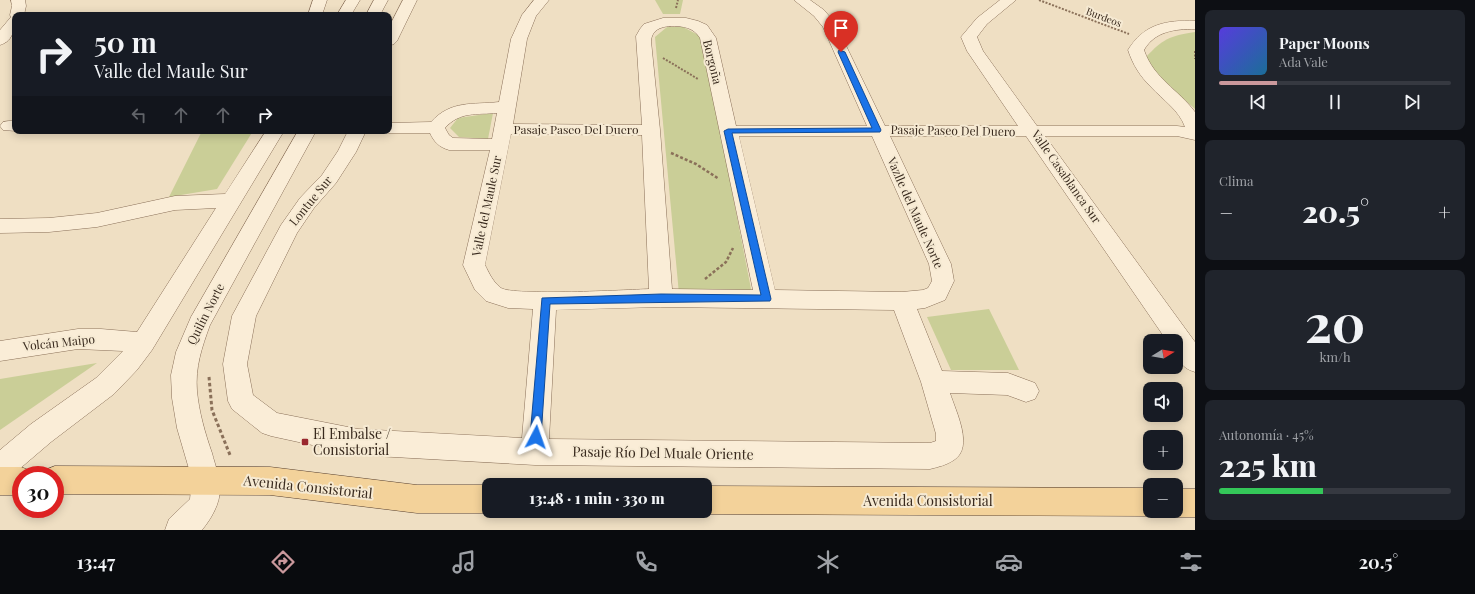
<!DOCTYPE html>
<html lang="es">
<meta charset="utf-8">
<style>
:root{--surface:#171b24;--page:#20242c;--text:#f1f3f6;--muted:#9ea1a6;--line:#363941;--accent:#ca989c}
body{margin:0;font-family:"Playfair Display",serif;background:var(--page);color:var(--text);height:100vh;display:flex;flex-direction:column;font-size:15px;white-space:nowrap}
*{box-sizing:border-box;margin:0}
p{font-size:13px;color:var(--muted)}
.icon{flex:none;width:22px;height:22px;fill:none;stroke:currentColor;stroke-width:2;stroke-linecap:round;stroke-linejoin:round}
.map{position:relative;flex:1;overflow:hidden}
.panel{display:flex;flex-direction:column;gap:10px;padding:10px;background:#0d0f14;width:280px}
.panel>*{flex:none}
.guide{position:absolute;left:12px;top:12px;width:380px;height:122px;border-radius:8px;box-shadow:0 2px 10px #0003;background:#171b24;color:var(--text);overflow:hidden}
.needle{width:26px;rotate:79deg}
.tools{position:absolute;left:1143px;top:334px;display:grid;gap:8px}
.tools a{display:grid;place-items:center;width:40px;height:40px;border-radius:8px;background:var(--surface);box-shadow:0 2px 10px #0003;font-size:20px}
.speed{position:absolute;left:12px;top:466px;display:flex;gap:8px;font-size:20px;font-weight:700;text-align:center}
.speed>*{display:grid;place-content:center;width:52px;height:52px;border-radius:50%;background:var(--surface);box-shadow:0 2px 10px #0003;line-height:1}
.speed .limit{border:6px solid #d22;background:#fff;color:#111}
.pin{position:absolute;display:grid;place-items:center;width:34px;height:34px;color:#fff;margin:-41px -17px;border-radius:50% 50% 50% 0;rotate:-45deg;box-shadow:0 0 4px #0007}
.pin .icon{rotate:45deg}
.me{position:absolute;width:44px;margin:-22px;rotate:4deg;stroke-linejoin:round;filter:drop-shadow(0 0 3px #0008)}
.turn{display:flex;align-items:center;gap:14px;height:84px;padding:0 16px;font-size:18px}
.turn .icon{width:52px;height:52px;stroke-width:2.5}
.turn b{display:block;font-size:28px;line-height:34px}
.lanes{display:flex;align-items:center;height:38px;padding:0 16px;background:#0003;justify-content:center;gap:20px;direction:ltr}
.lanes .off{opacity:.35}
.big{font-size:30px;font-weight:800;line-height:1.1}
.panel .tile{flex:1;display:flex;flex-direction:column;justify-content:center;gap:6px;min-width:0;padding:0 14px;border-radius:8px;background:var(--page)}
.panel .dial{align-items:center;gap:0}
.dial b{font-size:52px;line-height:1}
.song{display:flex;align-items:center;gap:12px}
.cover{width:48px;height:48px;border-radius:6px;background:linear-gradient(135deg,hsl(250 70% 55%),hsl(200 70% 35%))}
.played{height:4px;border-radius:2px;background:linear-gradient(90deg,var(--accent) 25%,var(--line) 25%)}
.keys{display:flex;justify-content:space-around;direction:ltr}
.heat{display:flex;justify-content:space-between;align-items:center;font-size:22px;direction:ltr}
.charge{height:6px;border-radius:3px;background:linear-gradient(90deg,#34c759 45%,var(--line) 0)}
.trip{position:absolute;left:482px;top:478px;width:230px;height:40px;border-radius:8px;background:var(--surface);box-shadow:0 2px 10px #0003;font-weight:800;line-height:40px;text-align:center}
.tabs{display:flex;height:64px;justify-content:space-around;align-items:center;background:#090b0e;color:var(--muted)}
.tabs .icon{width:28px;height:28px}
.tabs .current{color:var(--accent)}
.tabs b{font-size:18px;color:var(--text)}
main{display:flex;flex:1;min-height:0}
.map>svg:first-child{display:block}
</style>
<main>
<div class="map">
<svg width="1195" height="530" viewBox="0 0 1195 530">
<rect width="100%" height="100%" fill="#efdfc3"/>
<g fill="#cace97">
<path d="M655 0H683L680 14H663Z"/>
<path d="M667 27H683L702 37 752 294H679L655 37Z"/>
<path d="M1195 32V109L1152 71 1146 57C1163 39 1169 36 1195 32Z"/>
<path d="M493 113 488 139 459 137 450 128 458 118Z"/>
<path d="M202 131H253L217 189 169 197Z"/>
<path d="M989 309 1019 370H951L927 317Z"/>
<path d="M97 363 0 430V379Z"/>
</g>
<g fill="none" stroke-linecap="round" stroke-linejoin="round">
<defs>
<g id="minor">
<path d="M11 0H25L26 6 24 15H15C15 27 14 41 0 45V30L11 17 10 15 12 6Z"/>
<path d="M313 0H327L322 15H308Z"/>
<path d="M346 0H360L351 15H337Z"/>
<path d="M374 0H388L380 15H366Z"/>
<path d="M403 0H417L397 41 394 44 389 46V27Z"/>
<path d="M534 0H549L536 16 527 39 513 124 642 125 636 36 640 29 644 24 663 18H686L698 21 707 25 716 38 736 126H867L823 27 814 16 794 0H810L824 10 835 23 885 126H1018L967 51 961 37 977 18 1000 0H1016L987 24 977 37 983 51 1037 126H1177L1185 127C1179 110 1163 100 1151 87 1140 76 1133 65 1128 50 1144 24 1166 20 1195 21V29C1175 29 1155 31 1144 50 1154 79 1178 89 1195 112V140L1177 136H1045L1195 342V372C1179 367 1176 357 1176 341H1167L1026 136H890L951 264 954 281 945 300 925 308 917 309 942 371 1008 373 1035 383 1039 391 1035 399 1026 402 1007 395 950 393C956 412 974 447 954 460 947 465 938 467 930 469L535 465 358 455 271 436 262 433 232 409 228 401 223 364 232 316 281 225 300 198 322 175 338 151 348 131H366L356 152 336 183 314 208 297 233 256 316 247 364 253 395 277 413 358 429 522 438 533 309 508 308 486 301 475 290 463 265 490 150H449C439 147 434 142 430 133H389L382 131H389V123L431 122C451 100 472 105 499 102L511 39 522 15ZM670 26C683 26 693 27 700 38L753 290 672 289 660 130 651 41C652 30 660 27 670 26ZM497 113 492 139 453 138 449 135 445 128C460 111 477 115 497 113ZM511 134 642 135 649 289C627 290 513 296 501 288 493 282 489 273 485 265ZM739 136H872L929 264 932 281 928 288 923 290 902 292 775 290ZM661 307 894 310 921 382 936 434V441L930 443 549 439 556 310Z"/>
<path d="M9 121H15V131H16L3 130 0 126 3 122Z"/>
<path d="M266 131H284L152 350 137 370 114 394 51 442 10 477 0 481V450L31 424 96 378 123 351 78 349 0 361V341L78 329H101L137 332 216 208 175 210 97 227 49 232 0 233V219L49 218 97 213 175 196 225 194Z"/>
<path d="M298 131H316L210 325C202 347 195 367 197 391 199 412 205 433 212 453 215 465 220 477 220 489 220 504 211 519 202 530H165L169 519 190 499 191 490 189 469 177 428 172 398 171 375 176 352 191 317Z"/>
</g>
<g id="major">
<path d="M55 466 270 467 417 485H489V511H495L489 513H417L270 495 55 494V475H43L45 470Z"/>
<path d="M0 467H21L31 471 33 475H21V495H0Z"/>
<path d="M705 486 1150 488V511H1161L1150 516 705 514 697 511H705Z"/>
<path d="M1176 489H1195V517H1176L1166 513 1165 511H1176Z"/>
</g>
</defs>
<use href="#minor" stroke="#8a7059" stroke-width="1"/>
<use href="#major" stroke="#573f2e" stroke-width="1"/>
<g stroke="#8a7059" stroke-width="2" stroke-dasharray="2 1.5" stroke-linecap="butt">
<path d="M1039 0 1129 34"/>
<path d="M676 8 678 0"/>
<path d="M1195 51V59"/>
<path d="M663 58 698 79"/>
</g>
<g stroke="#8a7059" stroke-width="2.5" stroke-dasharray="3 2" stroke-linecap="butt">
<path d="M671 153 696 164 719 179"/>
<path d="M705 279 726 262 733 248"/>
</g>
<path stroke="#8a7059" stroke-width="3" stroke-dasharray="3.5 2.5" stroke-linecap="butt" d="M209 377 212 410 230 455"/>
<use href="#minor" fill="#faedd7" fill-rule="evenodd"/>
<use href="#major" fill="#f3d29a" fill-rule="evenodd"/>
</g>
<path fill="#1a73e8" stroke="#114b97" d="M839 50 845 52 881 130 880 132 732 133 771 299 770 301 550 304 541 437 540 440 536 442 532 440 530 437 542 298 661 294 761 295 724 131 728 129 872 128 838 52Z"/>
<rect fill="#9a282f" stroke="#f6ead3" stroke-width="1.5" x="301" y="438" width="8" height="8" rx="2"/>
<g text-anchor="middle" stroke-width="4" stroke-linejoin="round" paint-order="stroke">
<g font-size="10" fill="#392a1e" stroke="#f6ead3">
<text transform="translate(1104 17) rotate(21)" y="4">Burdeos</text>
</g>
<g font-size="12" fill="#392a1e" stroke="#f6ead3">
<text transform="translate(712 62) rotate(76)" y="4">Borgoña</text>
<text x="576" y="134">Pasaje Paseo Del Duero</text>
<text transform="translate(953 131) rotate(1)" y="4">Pasaje Paseo Del Duero</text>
<text transform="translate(1066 177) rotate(55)" y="4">Valle Casablanca Sur</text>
<text transform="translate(311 201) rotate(-51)" y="4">Lontue Sur</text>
<text transform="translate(487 206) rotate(-78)" y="4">Valle del Maule Sur</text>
<text transform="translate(915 213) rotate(66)" y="4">Vazlle del Maule Norte</text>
<text transform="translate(206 314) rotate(-63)" y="4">Quilín Norte</text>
<text transform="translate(59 343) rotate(-6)" y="4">Volcán Maipo</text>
</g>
<g font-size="14" fill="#392a1e" stroke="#f6ead3" text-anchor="start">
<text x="313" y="439">El Embalse /<tspan x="313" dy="16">Consistorial</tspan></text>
</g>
<g font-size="14" fill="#392a1e" stroke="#f6ead3">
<text transform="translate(663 453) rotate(1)" y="5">Pasaje Río Del Muale Oriente</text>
<text transform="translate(308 487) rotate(6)" y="5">Avenida Consistorial</text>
<text x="928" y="506">Avenida Consistorial</text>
</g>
</g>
</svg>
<div class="tools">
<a><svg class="needle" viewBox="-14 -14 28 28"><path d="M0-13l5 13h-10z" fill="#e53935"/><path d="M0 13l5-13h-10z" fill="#9ea1a6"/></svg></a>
<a><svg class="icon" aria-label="sound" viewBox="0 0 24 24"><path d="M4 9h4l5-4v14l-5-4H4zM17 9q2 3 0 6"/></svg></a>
<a>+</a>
<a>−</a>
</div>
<div class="speed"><div class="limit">30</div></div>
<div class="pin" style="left:841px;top:52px;background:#d93025"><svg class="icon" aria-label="arrive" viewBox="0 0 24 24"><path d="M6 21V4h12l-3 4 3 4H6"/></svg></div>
<svg class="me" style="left:536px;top:437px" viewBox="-20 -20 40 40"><path d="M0-17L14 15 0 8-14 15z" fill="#1a73e8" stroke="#fff" stroke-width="4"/></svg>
<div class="trip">13:48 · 1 min · 330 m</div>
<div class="guide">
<div class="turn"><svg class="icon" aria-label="right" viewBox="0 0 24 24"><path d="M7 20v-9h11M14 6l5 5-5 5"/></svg><div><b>50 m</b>Valle del Maule Sur</div></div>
<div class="lanes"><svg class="icon off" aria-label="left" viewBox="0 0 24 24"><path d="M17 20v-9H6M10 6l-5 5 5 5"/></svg><svg class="icon off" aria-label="ahead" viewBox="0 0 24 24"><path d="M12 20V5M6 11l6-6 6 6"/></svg><svg class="icon off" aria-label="ahead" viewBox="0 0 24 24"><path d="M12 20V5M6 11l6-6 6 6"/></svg><svg class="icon" aria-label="right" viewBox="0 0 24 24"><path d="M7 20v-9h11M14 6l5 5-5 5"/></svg></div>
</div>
</div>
<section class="panel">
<div class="tile">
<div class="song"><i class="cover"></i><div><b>Paper Moons</b><p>Ada Vale</p></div></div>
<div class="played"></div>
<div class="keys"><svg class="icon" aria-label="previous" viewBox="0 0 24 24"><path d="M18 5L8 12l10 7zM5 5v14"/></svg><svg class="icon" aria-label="pause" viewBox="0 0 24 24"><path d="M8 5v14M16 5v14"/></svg><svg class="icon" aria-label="next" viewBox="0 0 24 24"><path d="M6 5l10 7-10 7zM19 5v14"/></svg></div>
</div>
<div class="tile"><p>Clima</p>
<div class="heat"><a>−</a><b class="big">20.5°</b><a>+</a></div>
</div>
<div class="tile dial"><b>20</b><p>km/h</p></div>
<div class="tile"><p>Autonomía · 45%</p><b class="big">225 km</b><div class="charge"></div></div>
</section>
</main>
<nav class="tabs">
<b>13:47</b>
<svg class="icon current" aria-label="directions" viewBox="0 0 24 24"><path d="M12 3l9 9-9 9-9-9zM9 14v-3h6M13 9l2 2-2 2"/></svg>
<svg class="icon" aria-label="music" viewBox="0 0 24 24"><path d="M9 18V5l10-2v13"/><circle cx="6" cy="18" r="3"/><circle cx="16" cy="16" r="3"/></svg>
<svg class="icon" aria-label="phone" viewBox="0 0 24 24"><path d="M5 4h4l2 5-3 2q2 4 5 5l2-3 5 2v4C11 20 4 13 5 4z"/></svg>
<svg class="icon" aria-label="climate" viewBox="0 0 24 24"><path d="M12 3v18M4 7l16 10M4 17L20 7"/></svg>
<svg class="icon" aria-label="car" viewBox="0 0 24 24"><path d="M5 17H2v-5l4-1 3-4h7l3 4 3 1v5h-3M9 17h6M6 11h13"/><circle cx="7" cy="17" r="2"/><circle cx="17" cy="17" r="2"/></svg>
<svg class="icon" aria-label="filters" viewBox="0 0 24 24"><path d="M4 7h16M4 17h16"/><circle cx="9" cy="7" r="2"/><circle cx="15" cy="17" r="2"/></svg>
<b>20.5°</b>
</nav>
